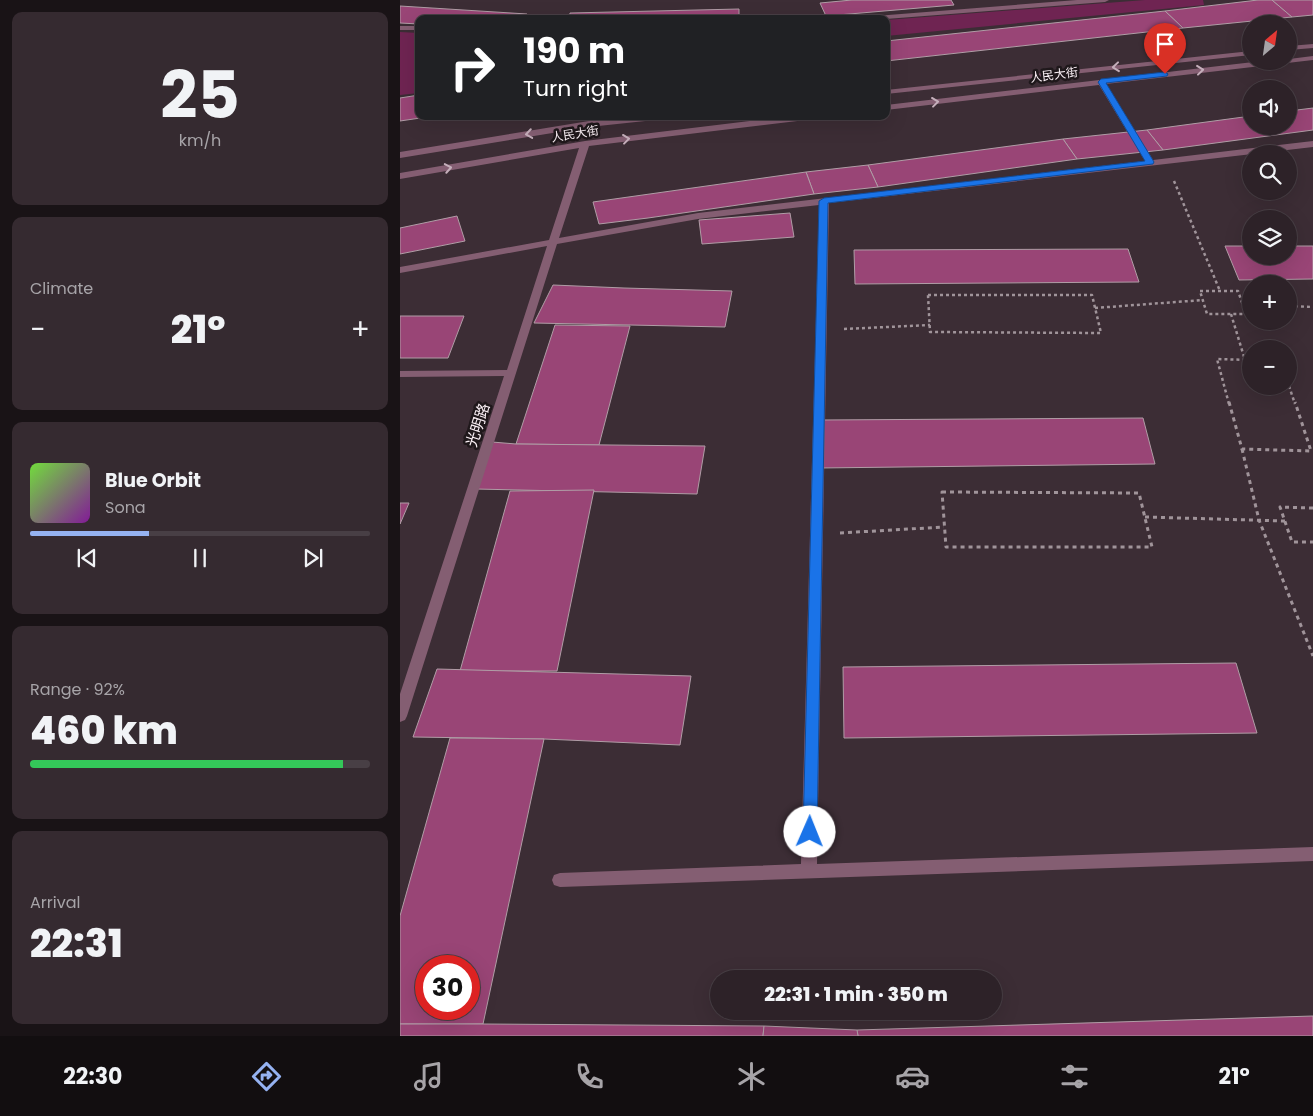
<!DOCTYPE html>
<meta charset="utf-8">
<style>
:root{--surface:#2d2228;--page:#352a30;--text:#f1f3f6;--muted:#a7a4a8;--line:#483f45;--accent:#95b2f1}
body{margin:0;font-family:Poppins,"Noto Sans SC",sans-serif;background:var(--page);color:var(--text);height:100vh;display:flex;flex-direction:column;font-size:19px;white-space:nowrap}
*{box-sizing:border-box;margin:0}
p{font-size:16px;color:var(--muted)}
.icon{flex:none;width:28px;height:28px;fill:none;stroke:currentColor;stroke-width:2;stroke-linecap:round;stroke-linejoin:round}
.map{position:relative;flex:1;overflow:hidden}
.side{display:flex;flex-direction:column;gap:12px;padding:12px;background:#191316;width:400px}
.side>*{flex:none}
.guide{position:absolute;left:15px;top:15px;width:475px;height:105px;border-radius:10px;box-shadow:0 5px 20px #0002,0 0 0 1px var(--line);background:#202124;color:#fff;overflow:hidden}
.needle{width:32px;rotate:29deg}
.tools{position:absolute;left:842px;top:15px;display:grid;gap:10px}
.tools a{display:grid;place-items:center;width:55px;height:55px;border-radius:50%;background:var(--surface);box-shadow:0 5px 20px #0002,0 0 0 1px var(--line);font-size:25px}
.speed{position:absolute;left:15px;top:955px;display:flex;gap:10px;font-size:25px;font-weight:700;text-align:center}
.speed>*{display:grid;place-content:center;width:65px;height:65px;border-radius:50%;background:var(--surface);box-shadow:0 5px 20px #0002,0 0 0 1px var(--line);line-height:1}
.speed .limit{border:8px solid #d22;background:#fff;color:#111}
.pin{position:absolute;display:grid;place-items:center;width:42px;height:42px;color:#fff;margin:-51px -21px;border-radius:50% 50% 50% 0;rotate:-45deg;box-shadow:0 0 5px #0007}
.pin .icon{rotate:45deg}
.me{position:absolute;width:55px;margin:-28px;rotate:1deg;stroke-linejoin:round;filter:drop-shadow(0 0 4px #0008)}
.turn{display:flex;align-items:center;gap:18px;height:105px;padding:0 25px;font-size:22px}
.turn .icon{width:65px;height:65px;stroke-width:2.5}
.turn b{display:block;font-size:35px;line-height:42px}
.big{font-size:38px;font-weight:800;line-height:1.1}
.side .widget{flex:1;display:flex;flex-direction:column;justify-content:center;gap:8px;min-width:0;padding:0 18px;border-radius:10px;background:var(--page)}
.side .dial{align-items:center;gap:0}
.dial b{font-size:65px;line-height:1}
.song{display:flex;align-items:center;gap:15px}
.cover{width:60px;height:60px;border-radius:8px;background:linear-gradient(135deg,hsl(100 70% 55%),hsl(290 70% 35%))}
.played{height:5px;border-radius:2px;background:linear-gradient(90deg,var(--accent) 35%,var(--line) 35%)}
.keys{display:flex;justify-content:space-around;direction:ltr}
.heat{display:flex;justify-content:space-between;align-items:center;font-size:28px;direction:ltr}
.charge{height:8px;border-radius:4px;background:linear-gradient(90deg,#34c759 92%,var(--line) 0)}
.trip{position:absolute;left:310px;top:970px;width:292px;height:50px;border-radius:25px;background:var(--surface);box-shadow:0 5px 20px #0002,0 0 0 1px var(--line);font-weight:800;line-height:50px;text-align:center}
.menu{display:flex;height:80px;justify-content:space-around;align-items:center;background:#120e10;color:var(--muted)}
.menu .icon{width:35px;height:35px}
.menu .on{color:var(--accent)}
.menu b{font-size:22px;color:var(--text)}
main{display:flex;flex:1;min-height:0}
.map>svg:first-child{display:block}
</style>
<main>
<section class="side">
<div class="widget dial"><b>25</b><p>km/h</p></div>
<div class="widget"><p>Climate</p>
<div class="heat"><a>−</a><b class="big">21°</b><a>+</a></div>
</div>
<div class="widget">
<div class="song"><i class="cover"></i><div><b>Blue Orbit</b><p>Sona</p></div></div>
<div class="played"></div>
<div class="keys"><svg class="icon" aria-label="previous" viewBox="0 0 24 24"><path d="M18 5L8 12l10 7zM5 5v14"/></svg><svg class="icon" aria-label="pause" viewBox="0 0 24 24"><path d="M8 5v14M16 5v14"/></svg><svg class="icon" aria-label="next" viewBox="0 0 24 24"><path d="M6 5l10 7-10 7zM19 5v14"/></svg></div>
</div>
<div class="widget"><p>Range · 92%</p><b class="big">460 km</b><div class="charge"></div></div>
<div class="widget"><p>Arrival</p><b class="big">22:31</b></div>
</section>
<div class="map">
<svg width="913" height="1036" viewBox="0 0 913 1036">
<rect width="100%" height="100%" fill="#3c2d35"/>
<g fill="#6f2452">
<path d="M745 0H803L804 5 486 36V20Z"/>
<path d="M0 32 19 33V93L0 95Z"/>
</g>
<g fill="#994576" stroke="#b09da6" fill-rule="evenodd">
<path d="M452 0H551L554 5 426 16 420 3Z"/>
<path d="M858 0H872L892 17 783 28 765 11Z"/>
<path d="M872 0H913V15L892 17Z"/>
<path d="M0 6 127 14 123 19H19V24L0 23Z"/>
<path d="M339 9V19H169L170 13Z"/>
<path d="M765 11 783 28 486 61V41Z"/>
<path d="M19 95V116H34L0 121V98Z"/>
<path d="M913 108V130L763 150 747 130 851 116V126H889V111Z"/>
<path d="M747 130 763 150 677 159 663 139Z"/>
<path d="M663 139 677 159 478 187 468 165Z"/>
<path d="M468 165 478 187 414 194 406 172Z"/>
<path d="M406 172 414 194 248 218 199 224 193 202Z"/>
<path d="M390 213 394 237 302 244 299 220Z"/>
<path d="M57 216 65 241 0 254V228Z"/>
<path d="M825 246H851V256H889V246H913V279L839 280Z"/>
<path d="M728 249 739 282 455 284 454 250Z"/>
<path d="M153 285 224 288 332 291 325 327 134 323Z"/>
<path d="M0 316H64L48 358H0Z"/>
<path d="M155 325 230 326 199 445 116 444Z"/>
<path d="M743 418 755 464 419 468 420 420Z"/>
<path d="M92 442 116 444 305 446 297 494 75 489Z"/>
<path d="M194 490 157 671H60L110 491Z"/>
<path d="M0 503H9L0 524Z"/>
<path d="M836 663 857 733 444 738 443 667Z"/>
<path d="M37 669 291 676 280 745 144 739 13 737Z"/>
<path d="M50 738 144 739 83 1024H0V916ZM26 966H69V1009H26Z"/>
<path d="M913 1016V1036H458L457 1030Z"/>
<path d="M0 1024H83L364 1026 363 1036H0Z"/>
<path d="M364 1026 457 1030 458 1036H363Z"/>
</g>
<g fill="none" stroke-linecap="round" stroke-linejoin="round">
<g stroke="#a0949a" stroke-width="2.5" stroke-dasharray="3 3" stroke-linecap="butt">
<path d="M774 181 820 291"/>
<path d="M800 291H838L846 314H807Z"/>
<path d="M528 295H692L701 333 530 332Z"/>
<path d="M843 304 851 305"/>
<path d="M889 306 913 307"/>
<path d="M695 308 803 300"/>
<path d="M831 314 845 360"/>
<path d="M444 329 530 325"/>
<path d="M889 386 895 404"/>
<path d="M829 404 817 359 851 360"/>
</g>
<g stroke="#a0949a" stroke-width="3" stroke-dasharray="4 4" stroke-linecap="butt">
<path d="M829 402 842 449 911 451 895 402"/>
<path d="M842 449 859 520 913 656"/>
<path d="M542 492 739 493 752 547H546Z"/>
<path d="M913 508 880 507 892 542H913"/>
<path d="M745 517 885 521"/>
<path d="M440 533 544 527"/>
</g>
<g fill="#845e72" fill-rule="evenodd">
<path d="M677 0H709L705 2 486 19H459L463 17Z"/>
<rect x="0" y="26" width="19" height="4"/>
<path d="M913 44V48L889 50V46Z"/>
<path d="M851 51V55L486 94V90Z"/>
<path d="M913 56V60L706 84 753 160 913 141V147L429 203 417 864 913 847V861L160 887 154 885 152 880 154 875 160 873 401 864 419 205 298 219 157 244 7 716 5 720 0 722V694L104 376 0 377V371L107 370 147 246 0 273V267L149 240 179 148 0 179V173L185 141 391 116H418L414 119 189 146 159 238 298 213 745 161 699 85 486 110V105L862 61H889V59Z"/>
<path d="M238 116H268L264 119 189 127 0 158V152L189 121Z"/>
</g>
</g>
<defs><path id="oneway-chevron" d="M-2-3.5L2.5 0L-2 3.5" fill="none" stroke-width="1.6" stroke-linecap="round" stroke-linejoin="round" transform="scale(1.25)"/></defs>
<g stroke="#c5afbb">
<use href="#oneway-chevron" transform="translate(716 67) rotate(174)"/>
<use href="#oneway-chevron" transform="translate(800 70) rotate(-6)"/>
<use href="#oneway-chevron" transform="translate(535 102) rotate(-7)"/>
<use href="#oneway-chevron" transform="translate(129 134) rotate(171)"/>
<use href="#oneway-chevron" transform="translate(226 139) rotate(-7)"/>
<use href="#oneway-chevron" transform="translate(48 168) rotate(-10)"/>
</g>
<path fill="#1a73e8" stroke="#114b97" d="M765 72 768 74 767 76 706 83 754 162 753 164 428 203 417 832 415 836 410 838 405 836 403 832 419 201 424 198 745 161 698 82 701 79Z"/>
<g text-anchor="middle" stroke-width="5" stroke-linejoin="round" paint-order="stroke">
<g font-size="12" fill="#fbf1f6" stroke="#1f181b">
<text transform="translate(654 75) rotate(-7)" y="4">人民大街</text>
<text transform="translate(175 134) rotate(-9)" y="4">人民大街</text>
</g>
<g font-size="15" fill="#fbf1f6" stroke="#1f181b">
<text transform="translate(78 425) rotate(-72)" y="5">光明路</text>
</g>
</g>
</svg>
<div class="tools">
<a><svg class="needle" viewBox="-14 -14 28 28"><path d="M0-13l5 13h-10z" fill="#e53935"/><path d="M0 13l5-13h-10z" fill="#a7a4a8"/></svg></a>
<a><svg class="icon" aria-label="sound" viewBox="0 0 24 24"><path d="M4 9h4l5-4v14l-5-4H4zM17 9q2 3 0 6"/></svg></a>
<a><svg class="icon" aria-label="search" viewBox="0 0 24 24"><circle cx="10" cy="10" r="6"/><path d="M15 15l6 6"/></svg></a>
<a><svg class="icon" aria-label="layers" viewBox="0 0 24 24"><path d="M12 4l9 5-9 5-9-5zM3 14l9 5 9-5"/></svg></a>
<a>+</a>
<a>−</a>
</div>
<div class="speed"><div class="limit">30</div></div>
<div class="pin" style="left:765px;top:74px;background:#d93025"><svg class="icon" aria-label="arrive" viewBox="0 0 24 24"><path d="M6 21V4h12l-3 4 3 4H6"/></svg></div>
<svg class="me" style="left:410px;top:832px" viewBox="-20 -20 40 40"><circle r="19" fill="#fff"/><path d="M0-13L10 11 0 6-10 11z" fill="#1a73e8"/></svg>
<div class="trip">22:31 · 1 min · 350 m</div>
<div class="guide">
<div class="turn"><svg class="icon" aria-label="right" viewBox="0 0 24 24"><path d="M7 20v-9h11M14 6l5 5-5 5"/></svg><div><b>190 m</b>Turn right</div></div>
</div>
</div>
</main>
<nav class="menu">
<b>22:30</b>
<svg class="icon on" aria-label="directions" viewBox="0 0 24 24"><path d="M12 3l9 9-9 9-9-9zM9 14v-3h6M13 9l2 2-2 2"/></svg>
<svg class="icon" aria-label="music" viewBox="0 0 24 24"><path d="M9 18V5l10-2v13"/><circle cx="6" cy="18" r="3"/><circle cx="16" cy="16" r="3"/></svg>
<svg class="icon" aria-label="phone" viewBox="0 0 24 24"><path d="M5 4h4l2 5-3 2q2 4 5 5l2-3 5 2v4C11 20 4 13 5 4z"/></svg>
<svg class="icon" aria-label="climate" viewBox="0 0 24 24"><path d="M12 3v18M4 7l16 10M4 17L20 7"/></svg>
<svg class="icon" aria-label="car" viewBox="0 0 24 24"><path d="M5 17H2v-5l4-1 3-4h7l3 4 3 1v5h-3M9 17h6M6 11h13"/><circle cx="7" cy="17" r="2"/><circle cx="17" cy="17" r="2"/></svg>
<svg class="icon" aria-label="filters" viewBox="0 0 24 24"><path d="M4 7h16M4 17h16"/><circle cx="9" cy="7" r="2"/><circle cx="15" cy="17" r="2"/></svg>
<b>21°</b>
</nav>
